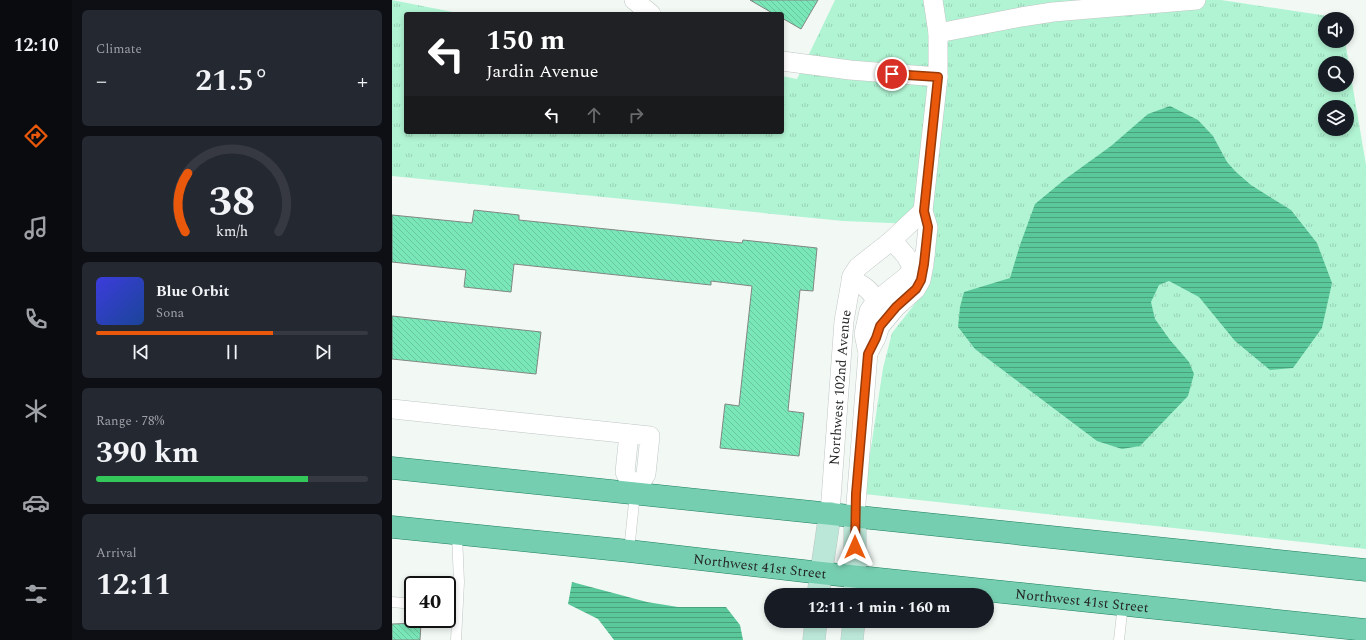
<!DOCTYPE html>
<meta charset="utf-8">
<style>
:root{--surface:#171b24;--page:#242831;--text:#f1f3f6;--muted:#9ea1a6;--line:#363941;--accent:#ea580c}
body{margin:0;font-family:Spectral,serif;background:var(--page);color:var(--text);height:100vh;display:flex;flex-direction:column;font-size:15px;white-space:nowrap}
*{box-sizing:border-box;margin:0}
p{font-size:13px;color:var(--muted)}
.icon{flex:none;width:22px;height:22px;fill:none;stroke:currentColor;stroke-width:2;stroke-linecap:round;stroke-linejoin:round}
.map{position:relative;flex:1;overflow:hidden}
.panel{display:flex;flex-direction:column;gap:10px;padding:10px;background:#0d0f14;width:320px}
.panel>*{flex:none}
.hud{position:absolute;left:12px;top:12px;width:380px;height:122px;border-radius:4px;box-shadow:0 2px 6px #0003;background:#202124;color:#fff;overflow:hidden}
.tools{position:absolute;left:926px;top:12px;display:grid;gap:8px}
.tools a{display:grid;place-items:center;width:36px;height:36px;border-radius:50%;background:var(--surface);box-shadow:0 2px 6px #0003;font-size:20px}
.speed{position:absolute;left:12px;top:576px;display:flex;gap:8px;font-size:20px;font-weight:700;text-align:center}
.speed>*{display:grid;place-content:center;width:52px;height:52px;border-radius:50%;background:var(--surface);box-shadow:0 2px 6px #0003;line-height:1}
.speed .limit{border:2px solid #111;border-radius:6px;background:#fff;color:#111}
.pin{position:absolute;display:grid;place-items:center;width:34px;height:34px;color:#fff;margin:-17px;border:2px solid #fff;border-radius:50%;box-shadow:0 1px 4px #0007}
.me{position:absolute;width:44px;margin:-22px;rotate:0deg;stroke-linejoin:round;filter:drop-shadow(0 0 3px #0008)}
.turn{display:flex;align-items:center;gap:14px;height:84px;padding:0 16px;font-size:18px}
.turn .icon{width:52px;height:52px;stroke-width:2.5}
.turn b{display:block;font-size:28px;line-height:34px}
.lanes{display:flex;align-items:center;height:38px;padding:0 16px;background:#0003;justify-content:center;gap:20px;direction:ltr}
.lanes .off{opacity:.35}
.big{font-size:30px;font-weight:700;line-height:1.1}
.panel .widget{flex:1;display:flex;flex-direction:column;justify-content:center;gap:6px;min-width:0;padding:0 14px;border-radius:6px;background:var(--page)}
.panel .dial{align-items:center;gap:0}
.dial svg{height:104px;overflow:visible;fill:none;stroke:var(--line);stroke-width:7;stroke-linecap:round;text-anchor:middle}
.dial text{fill:var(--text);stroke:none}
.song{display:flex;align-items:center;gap:12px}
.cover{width:48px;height:48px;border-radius:6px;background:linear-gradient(135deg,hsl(240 70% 55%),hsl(220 70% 35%))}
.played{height:4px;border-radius:2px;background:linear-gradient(90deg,var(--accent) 65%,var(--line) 65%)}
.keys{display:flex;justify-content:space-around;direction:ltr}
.heat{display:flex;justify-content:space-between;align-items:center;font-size:22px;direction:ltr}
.charge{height:6px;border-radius:3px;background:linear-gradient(90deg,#34c759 78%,var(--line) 0)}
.trip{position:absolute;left:372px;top:588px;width:230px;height:40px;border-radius:20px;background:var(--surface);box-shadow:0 2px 6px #0003;font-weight:700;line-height:40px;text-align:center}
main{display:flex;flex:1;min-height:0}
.dock{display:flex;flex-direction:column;width:72px;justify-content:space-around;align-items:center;background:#090b0e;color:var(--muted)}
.dock .icon{width:28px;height:28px}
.dock .on{color:var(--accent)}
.dock b{font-size:18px;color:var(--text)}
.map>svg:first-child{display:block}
</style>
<main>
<nav class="dock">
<b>12:10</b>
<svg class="icon on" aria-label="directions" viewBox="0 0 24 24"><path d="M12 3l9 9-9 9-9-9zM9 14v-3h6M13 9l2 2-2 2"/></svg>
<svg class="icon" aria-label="music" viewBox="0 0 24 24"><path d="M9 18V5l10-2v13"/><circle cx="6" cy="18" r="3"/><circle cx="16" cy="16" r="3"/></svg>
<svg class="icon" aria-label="phone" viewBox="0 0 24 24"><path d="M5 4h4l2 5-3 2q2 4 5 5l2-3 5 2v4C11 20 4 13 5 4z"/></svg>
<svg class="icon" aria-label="climate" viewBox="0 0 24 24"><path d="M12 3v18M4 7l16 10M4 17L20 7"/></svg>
<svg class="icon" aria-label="car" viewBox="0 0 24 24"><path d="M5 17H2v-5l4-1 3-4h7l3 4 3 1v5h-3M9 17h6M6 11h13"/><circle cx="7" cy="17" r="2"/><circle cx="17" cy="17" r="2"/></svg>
<svg class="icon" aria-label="filters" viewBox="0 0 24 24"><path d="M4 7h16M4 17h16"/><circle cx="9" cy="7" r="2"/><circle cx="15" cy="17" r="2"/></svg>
</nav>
<section class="panel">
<div class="widget"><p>Climate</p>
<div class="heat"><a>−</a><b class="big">21.5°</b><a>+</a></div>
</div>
<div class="widget dial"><svg viewBox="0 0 100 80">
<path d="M14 69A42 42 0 1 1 86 69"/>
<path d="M14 69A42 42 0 0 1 16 24" stroke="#ea580c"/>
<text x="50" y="56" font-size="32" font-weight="700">38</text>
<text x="50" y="72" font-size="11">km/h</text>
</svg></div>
<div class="widget">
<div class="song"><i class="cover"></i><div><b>Blue Orbit</b><p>Sona</p></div></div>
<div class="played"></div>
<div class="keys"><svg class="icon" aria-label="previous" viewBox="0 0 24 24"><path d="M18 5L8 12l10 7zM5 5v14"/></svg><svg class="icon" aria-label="pause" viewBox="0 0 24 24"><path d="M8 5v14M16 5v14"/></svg><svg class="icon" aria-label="next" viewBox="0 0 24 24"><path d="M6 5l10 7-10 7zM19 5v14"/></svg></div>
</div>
<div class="widget"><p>Range · 78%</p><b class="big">390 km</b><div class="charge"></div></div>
<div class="widget"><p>Arrival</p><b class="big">12:11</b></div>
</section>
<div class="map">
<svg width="974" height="640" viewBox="0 0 974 640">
<defs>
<pattern id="grass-tufts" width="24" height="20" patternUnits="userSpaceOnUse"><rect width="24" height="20" fill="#b1f4d3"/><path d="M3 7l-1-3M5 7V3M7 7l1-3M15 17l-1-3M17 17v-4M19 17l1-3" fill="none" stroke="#98d1b5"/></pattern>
<pattern id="water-rules" width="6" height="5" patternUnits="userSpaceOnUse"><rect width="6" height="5" fill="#5ac89a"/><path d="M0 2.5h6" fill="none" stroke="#4aa27d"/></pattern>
<pattern id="building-back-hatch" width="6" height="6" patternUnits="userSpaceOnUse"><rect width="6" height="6" fill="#7ae7b8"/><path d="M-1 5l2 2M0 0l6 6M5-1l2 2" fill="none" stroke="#69c69e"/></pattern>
</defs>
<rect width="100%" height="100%" fill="#f2f9f5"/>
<path fill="url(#grass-tufts)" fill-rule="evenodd" d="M0 0 71 14H14V132H390V76L405 79 443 0H829L949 18V19H933V41H953L974 165V549L472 494 491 368 500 333 525 301 541 271 545 225 451 221 0 176ZM933 63H955V85H933ZM933 107H955V129H933Z"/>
<g fill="url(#water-rules)">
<path d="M778 106 806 120 821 136 835 162 844 172 859 185 899 210 925 243 940 283 930 328 901 368 878 370 843 341 807 297 777 281 767 285 759 302 763 319 778 340 797 362 802 374 796 396 748 446 730 449 705 441 583 349 566 327 568 307 572 292 618 278 628 245 643 204 672 180 719 146 756 114Z"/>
<path d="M180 582 255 602 286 607H334L348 625 351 640H222L206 619 176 604Z"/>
</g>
<g fill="url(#building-back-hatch)" stroke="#808783">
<path d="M358 0H426L409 29 390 18V14H382Z"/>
<path d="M82 210 127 215V220L350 243 351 240 425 248 421 291 408 290 396 411 412 413 407 456 328 448 333 404 347 406 360 286 319 281V285L122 264 119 292 72 287 74 270 0 262V215L80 223Z"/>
<path d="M0 316 149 332 144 374 0 359Z"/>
<path d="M29 623 28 640H0V624Z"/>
</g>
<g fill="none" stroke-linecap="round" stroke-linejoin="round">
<defs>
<g id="lane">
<path d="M237 551 243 493"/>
<path d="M0 602 21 604"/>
<path d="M55 607 65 608"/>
<path d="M64 640 67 582 65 534"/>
<path d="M727 640 731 604"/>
</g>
<g id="street">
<path d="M242 0 259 14"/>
<path d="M546 33 629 17 661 12 804 0"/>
<path d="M390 61 458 70 546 77"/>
<path d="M500 240 514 256 521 269"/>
<path d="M459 279C472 286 477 288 484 301"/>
<path d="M476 353 484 338 488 326 504 307 524 289 529 280 532 264 536 227 531 211 546 77V33L541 0"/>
<path d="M0 409 258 436 254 474 243 493"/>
<path d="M237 434 233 472 243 493"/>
<path id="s1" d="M438 513 452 321 460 276 466 267 499 241 531 211"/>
<path d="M463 516 476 353 472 334 477 311 484 301 514 277 533 255"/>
</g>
<g id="secondary">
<path d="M426 595 438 513"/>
<path d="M463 595V516"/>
<path d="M422 640 424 621"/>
<path d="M460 640 462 621"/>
</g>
<g id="primary">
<path d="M0 468 974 570"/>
<path id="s2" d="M0 527 237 551 429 573 974 630"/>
</g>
</defs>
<use href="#lane" stroke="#bfc6c3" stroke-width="11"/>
<use href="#street" stroke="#bfc6c3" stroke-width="20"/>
<use href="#secondary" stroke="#bfc6c3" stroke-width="23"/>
<use href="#primary" stroke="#1e7f5e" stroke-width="23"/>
<use href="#lane" stroke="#fff" stroke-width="10"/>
<use href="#street" stroke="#fff" stroke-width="19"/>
<use href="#secondary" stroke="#bbe7d8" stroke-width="22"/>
<use href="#primary" stroke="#76ceb0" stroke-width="22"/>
</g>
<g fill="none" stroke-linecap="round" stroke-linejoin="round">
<defs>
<path id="route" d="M463 547 464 494 476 354 484 338 488 326 504 307 524 289 529 280 532 264 536 227 532 211 546 77 500 74"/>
</defs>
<use href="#route" stroke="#983908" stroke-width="10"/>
<use href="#route" stroke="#ea580c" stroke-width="7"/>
</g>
<g text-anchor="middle" stroke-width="3" stroke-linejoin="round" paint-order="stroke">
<g font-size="14" fill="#242726" stroke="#f2f9f5">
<text dy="5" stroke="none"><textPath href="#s1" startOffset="126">Northwest 102nd Avenue</textPath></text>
<text dy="5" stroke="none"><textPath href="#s2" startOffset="370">Northwest 41st Street</textPath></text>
<text dy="5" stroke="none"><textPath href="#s2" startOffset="694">Northwest 41st Street</textPath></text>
</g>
</g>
</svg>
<div class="tools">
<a><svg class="icon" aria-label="sound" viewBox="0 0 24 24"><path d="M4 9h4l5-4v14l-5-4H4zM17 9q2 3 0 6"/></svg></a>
<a><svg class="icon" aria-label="search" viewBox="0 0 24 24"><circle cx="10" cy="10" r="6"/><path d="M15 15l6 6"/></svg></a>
<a><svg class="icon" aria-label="layers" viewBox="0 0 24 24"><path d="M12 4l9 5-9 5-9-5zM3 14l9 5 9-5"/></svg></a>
</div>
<div class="speed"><div class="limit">40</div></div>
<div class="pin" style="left:500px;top:74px;background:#d93025"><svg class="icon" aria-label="arrive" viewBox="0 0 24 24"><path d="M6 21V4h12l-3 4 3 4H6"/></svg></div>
<svg class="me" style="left:463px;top:547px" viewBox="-20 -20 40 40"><path d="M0-17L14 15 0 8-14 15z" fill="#ea580c" stroke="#fff" stroke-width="4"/></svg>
<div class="trip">12:11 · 1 min · 160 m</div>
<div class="hud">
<div class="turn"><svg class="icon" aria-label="left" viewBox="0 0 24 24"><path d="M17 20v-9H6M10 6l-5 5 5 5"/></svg><div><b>150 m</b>Jardin Avenue</div></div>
<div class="lanes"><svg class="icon" aria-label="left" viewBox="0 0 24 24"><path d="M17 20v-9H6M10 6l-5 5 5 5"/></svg><svg class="icon off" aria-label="ahead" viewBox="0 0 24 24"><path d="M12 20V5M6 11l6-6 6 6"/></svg><svg class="icon off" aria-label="right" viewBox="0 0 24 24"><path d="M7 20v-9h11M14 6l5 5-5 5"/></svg></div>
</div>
</div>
</main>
